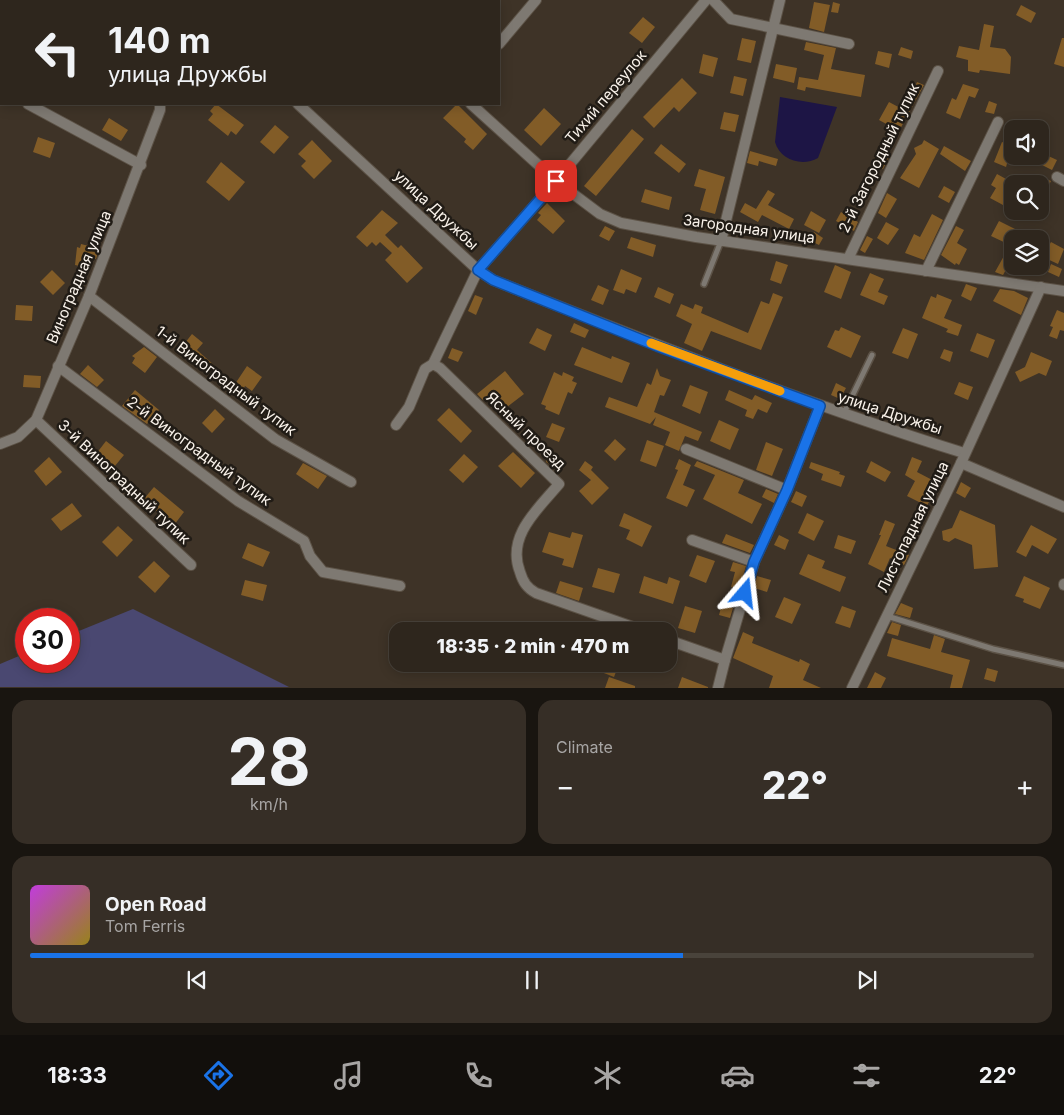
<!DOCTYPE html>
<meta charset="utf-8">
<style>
:root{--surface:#2e261d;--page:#362e26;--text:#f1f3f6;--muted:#a7a5a4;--line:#49433b;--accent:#1a73e8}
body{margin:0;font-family:Inter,sans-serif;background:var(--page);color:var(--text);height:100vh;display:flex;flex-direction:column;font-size:19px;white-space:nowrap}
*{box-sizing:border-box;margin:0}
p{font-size:16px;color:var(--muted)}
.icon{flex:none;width:28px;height:28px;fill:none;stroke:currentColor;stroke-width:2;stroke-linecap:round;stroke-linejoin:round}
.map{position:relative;height:688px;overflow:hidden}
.panel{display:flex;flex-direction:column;gap:12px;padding:12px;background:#191510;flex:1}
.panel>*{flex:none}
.guide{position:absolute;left:0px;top:0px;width:500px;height:105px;box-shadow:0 2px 12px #0003,0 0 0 1px var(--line);background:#2e261d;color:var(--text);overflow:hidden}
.fabs{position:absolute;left:1004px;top:120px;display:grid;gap:10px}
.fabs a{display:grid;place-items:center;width:45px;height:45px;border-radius:10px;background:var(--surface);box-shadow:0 2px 12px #0003,0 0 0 1px var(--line);font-size:25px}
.speed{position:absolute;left:15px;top:608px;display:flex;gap:10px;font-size:25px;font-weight:700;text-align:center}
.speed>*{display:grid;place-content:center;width:65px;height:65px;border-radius:50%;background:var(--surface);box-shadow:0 2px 12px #0003,0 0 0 1px var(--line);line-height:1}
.speed .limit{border:8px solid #d22;background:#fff;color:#111}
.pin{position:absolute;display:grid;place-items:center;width:42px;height:42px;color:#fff;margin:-21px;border-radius:10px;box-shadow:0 2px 8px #0006}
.me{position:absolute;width:55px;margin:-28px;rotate:17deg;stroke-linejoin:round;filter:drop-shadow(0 0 4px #0008)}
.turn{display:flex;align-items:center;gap:18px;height:105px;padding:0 25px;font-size:22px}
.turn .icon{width:65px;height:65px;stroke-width:2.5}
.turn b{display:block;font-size:35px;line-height:42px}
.big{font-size:38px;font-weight:800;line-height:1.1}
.panel .widget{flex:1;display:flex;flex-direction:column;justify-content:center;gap:8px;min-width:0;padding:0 18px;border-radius:15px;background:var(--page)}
.panel .dial{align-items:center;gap:0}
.dial b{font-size:65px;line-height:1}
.song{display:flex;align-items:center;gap:15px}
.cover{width:60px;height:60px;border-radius:8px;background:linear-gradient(135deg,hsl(290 70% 55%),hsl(50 70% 35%))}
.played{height:5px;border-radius:2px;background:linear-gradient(90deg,var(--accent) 65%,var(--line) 65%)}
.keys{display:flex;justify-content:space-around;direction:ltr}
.heat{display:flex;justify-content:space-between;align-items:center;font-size:28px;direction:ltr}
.panel .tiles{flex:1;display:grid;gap:12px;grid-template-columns:1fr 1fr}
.widget:last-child{grid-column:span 2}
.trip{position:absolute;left:389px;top:622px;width:288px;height:50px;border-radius:15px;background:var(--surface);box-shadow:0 2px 12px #0003,0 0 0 1px var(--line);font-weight:800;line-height:50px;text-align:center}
.dock{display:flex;height:80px;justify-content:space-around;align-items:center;background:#120f0c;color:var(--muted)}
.dock .icon{width:35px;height:35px}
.dock .selected{color:var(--accent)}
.dock b{font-size:22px;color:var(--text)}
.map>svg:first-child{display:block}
</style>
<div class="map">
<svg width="1064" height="688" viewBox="0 0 1064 688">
<rect width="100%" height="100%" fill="#3e3327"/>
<path fill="#4a4871" d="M133 609 289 687H0V664L26 653V661H69V635Z"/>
<path fill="#1d1545" d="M780 97 837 107 818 158C802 167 780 160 775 142Z"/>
<g fill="#825c27">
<path d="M814 2 830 5 824 32 809 28Z"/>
<path d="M833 2 840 4 838 13 831 12Z"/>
<path d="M1021 5 1036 13 1031 23 1016 15Z"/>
<path d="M643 17 655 27 642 43 629 33Z"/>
<path d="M984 24 994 26 990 47 1005 49 1011 57 1010 74 980 70 979 73 968 71V60L956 57 959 46 979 50Z"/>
<path d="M742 38 756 41 751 63 737 60Z"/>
<path d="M1062 38H1064V67L1054 64Z"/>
<path d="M806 42 836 48 831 69 865 75 861 97 806 87 805 91 797 89 799 77 818 80 824 55 804 50Z"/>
<path d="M901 47 913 51 911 59 898 55Z"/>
<path d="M878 51 892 54 889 68 875 64Z"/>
<path d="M703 54 718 58 713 77 699 73Z"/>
<path d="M776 64 797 68 794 83 773 78Z"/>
<path d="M734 76 747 79 743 96 730 93Z"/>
<path d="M682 78 697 93 679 112 674 107 654 128 643 117Z"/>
<path d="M917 82 924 85 899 131 879 120 889 102 904 110Z"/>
<path d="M963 84 979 89 975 98 969 96 960 119 946 113 952 98 956 100Z"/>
<path d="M989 101 997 104 994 114 985 112Z"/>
<path d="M216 104 244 125 236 135 231 131 228 136 208 120 213 114 210 111Z"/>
<path d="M457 104 487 134 473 150 464 142 466 139 443 118Z"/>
<path d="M544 108 561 124 541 146 524 130Z"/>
<path d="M724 112 739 115 735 132 720 129Z"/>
<path d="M109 118 128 130 121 141 102 130Z"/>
<path d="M275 125 289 137 274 154 260 142Z"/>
<path d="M632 129 644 139 596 196 584 186Z"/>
<path d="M38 137 55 143 50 158 33 152Z"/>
<path d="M312 140 332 161 314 179 301 166 306 161 298 154Z"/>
<path d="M924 140 939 149 919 188 900 178 916 154 914 148 922 144Z"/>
<path d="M1002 142 1012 146 1006 167 994 162Z"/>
<path d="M661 144 686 164 679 173 654 153Z"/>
<path d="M944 146 971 161 965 171 940 154Z"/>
<path d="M750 151 778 159 776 166 759 161 758 166 747 163Z"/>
<path d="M878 151 889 157 883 169 872 163Z"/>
<path d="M1044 154 1057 160 1052 170 1040 164Z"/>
<path d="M221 162 245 182 229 201 206 182Z"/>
<path d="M699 169 725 177 715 214 700 210 706 189 694 186Z"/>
<path d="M997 174 1015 184H1012V188L1003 205 990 198 996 188 991 185Z"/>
<path d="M1042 177 1051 181 1040 203V182Z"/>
<path d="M944 186 955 192 949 203 938 197Z"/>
<path d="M645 189 672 197 669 210 641 202Z"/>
<path d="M768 190 775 194 768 205 794 219 789 229 762 215 758 222 740 212 745 203 756 209Z"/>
<path d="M887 193 897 199 886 218 878 213Z"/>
<path d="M547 203 565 221 553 234 537 220 541 215 538 213Z"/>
<path d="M382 210 398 223 385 235 398 248 401 245 423 268 407 283 385 260 392 253 380 242 376 246 372 242 367 247 356 237Z"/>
<path d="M811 211 826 220 819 233 804 225Z"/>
<path d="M841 212 858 222 854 231 836 221Z"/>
<path d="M932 214 943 220 924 260 905 253 914 234 920 237Z"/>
<path d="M999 221 1015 229 1012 235V266L1009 264 1003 275 995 272 1010 245 991 236Z"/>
<path d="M886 222 899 229 888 245 877 238Z"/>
<path d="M605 226 615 231 609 241 599 236Z"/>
<path d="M956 226 964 230 957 243 967 249 959 265 956 263 955 265 941 255Z"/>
<path d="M814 232 823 238 819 245 809 240Z"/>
<path d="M867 236 873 239 865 253 860 250Z"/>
<path d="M631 237 656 245 653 257 627 248Z"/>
<path d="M1051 242 1064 249 1058 264 1043 257Z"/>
<path d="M81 244 93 247 92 251 98 253 96 259 90 258 88 268 75 265 77 247 80 248Z"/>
<path d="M776 261 788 265 781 284 770 280Z"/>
<path d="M1051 264 1062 269 1059 277 1048 272Z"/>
<path d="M835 265 851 272 841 299 824 292Z"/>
<path d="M621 269 642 278 636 293 626 289 624 294 613 290Z"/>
<path d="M52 270 65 283 53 295 40 282Z"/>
<path d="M870 273 884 279 878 292 888 296 884 305 860 295Z"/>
<path d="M966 284 977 288 971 301 961 296Z"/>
<path d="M598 285 609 290 603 305 591 300Z"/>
<path d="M658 287 674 294 670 304 654 297Z"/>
<path d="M1000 289 1014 291 1028 298 1021 315 993 301Z"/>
<path d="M773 293 783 297 761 350 711 331 702 351 684 343 692 324 676 316 681 304 693 309 695 304 703 307 701 313 748 333 761 301 769 304Z"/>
<path d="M937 294 952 300 944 318 962 325 958 336 946 332 948 329 922 318 931 296 936 298Z"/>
<path d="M475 295 483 298 476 315 468 311Z"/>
<path d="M16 305 33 306 32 321 15 320Z"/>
<path d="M1057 310 1064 313V331L1060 330 1057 339 1049 336 1053 327 1050 326Z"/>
<path d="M574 323 589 330 585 338 570 332Z"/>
<path d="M841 327 861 336 851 358 827 347 835 330 839 331Z"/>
<path d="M537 328 552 335 545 351 529 343Z"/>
<path d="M903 328 918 334 908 359 892 353Z"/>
<path d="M977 333 995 340 988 358 970 351Z"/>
<path d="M192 334 203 343 197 350 215 366 208 374 199 366 201 364 181 348Z"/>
<path d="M144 347 157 357 145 373 132 363 135 358 132 356Z"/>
<path d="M582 347 611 359 612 356 630 363 622 383 574 365Z"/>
<path d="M452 348 463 352 458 362 448 358Z"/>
<path d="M944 349 953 352 950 362 940 358Z"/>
<path d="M1031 352 1052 361 1046 376 1039 373 1020 382 1015 372 1025 367Z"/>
<path d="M88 365 104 380 97 387 80 374Z"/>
<path d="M247 366 262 377 252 391 245 386 243 390 235 384Z"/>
<path d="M657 368 660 376 671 380 664 396 660 395 654 412 702 432 698 441 685 436 679 451 665 445 670 432 653 425 656 417 650 424 605 407 609 397 637 407 647 383 651 385Z"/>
<path d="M505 371 524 394 507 407 494 391 483 400 477 394Z"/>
<path d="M554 372 562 376 563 372 574 377 572 381 577 383 572 394 568 392 559 415 545 409 546 406 541 404Z"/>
<path d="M24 375 41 376 40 388 23 387Z"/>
<path d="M959 382 973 387 968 400 954 394Z"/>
<path d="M836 383 846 388 840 399 831 395Z"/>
<path d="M690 385 708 392 700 414 682 406Z"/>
<path d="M135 390 159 410 147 424 122 406Z"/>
<path d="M729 390 752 400 755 395 772 403 767 413 758 409 753 419 745 416 747 410 725 400Z"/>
<path d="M449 408 472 431 461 443 437 420Z"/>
<path d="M215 409 225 419 212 433 202 423Z"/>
<path d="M719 420 739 429 730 450 710 441Z"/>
<path d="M552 423 565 428 559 442 546 437Z"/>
<path d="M615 439 626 449 615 461 604 451Z"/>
<path d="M647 440 664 446 656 467 640 461Z"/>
<path d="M106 441 124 455 110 472 93 458Z"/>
<path d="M766 442 783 449 772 476 756 470Z"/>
<path d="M551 451 559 455 554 467 546 462Z"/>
<path d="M513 452 535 473 521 488 498 466Z"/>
<path d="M464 454 478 467 463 483 449 470Z"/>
<path d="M49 457 62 472 46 486 34 471Z"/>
<path d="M912 457 922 461 917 472 938 483 927 506 907 496 915 481 905 475Z"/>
<path d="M679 459 691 465 683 485 695 490 687 507 666 498 678 470 675 469Z"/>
<path d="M585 461 593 467 591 470 609 488 592 505 579 491 591 480 579 470Z"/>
<path d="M697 461 744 480 738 493 762 504 752 524 703 499 715 475 694 466Z"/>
<path d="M871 461 891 472 885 482 866 472Z"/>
<path d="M811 462 840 472 839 474 845 476 841 487 821 480 823 474 809 468Z"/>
<path d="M303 463 327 476 318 489 296 474Z"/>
<path d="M961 482 971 488 965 498 956 493Z"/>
<path d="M154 487 184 512 174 525 143 500Z"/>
<path d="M766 489 778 494 774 503 762 497Z"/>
<path d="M796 491 807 496 802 507 791 502Z"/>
<path d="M72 503 82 516 61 531 51 519Z"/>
<path d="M960 510 995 525 998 567 974 569 972 545 955 538 949 542 943 540 942 531 952 528Z"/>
<path d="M624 513 652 526 642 547 626 539 630 530 619 526Z"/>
<path d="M807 513 824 521 814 541 798 533Z"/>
<path d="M885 520 895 524 886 546 909 555 904 565 890 558 884 572 868 564 881 535H879Z"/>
<path d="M1031 525 1057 539 1048 554 1032 545 1026 557 1016 552Z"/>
<path d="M118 526 133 540 117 557 102 542Z"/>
<path d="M549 532 570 538 572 532 583 535 573 568 562 565 564 559 542 552Z"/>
<path d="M726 534 754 545 750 553 722 543Z"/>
<path d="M779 535 789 540 785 550 774 545Z"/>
<path d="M838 535 856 541 851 554 834 548Z"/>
<path d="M248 543 270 552 263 567 242 558Z"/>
<path d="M808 554 825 561 822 568 846 577 840 592 799 574Z"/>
<path d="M697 555 715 561 706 583 689 576Z"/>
<path d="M154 561 170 576 155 593 138 577Z"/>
<path d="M733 562 746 566 739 589 731 587 735 572 730 571Z"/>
<path d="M598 568 620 574 614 593 592 587Z"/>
<path d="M644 576 667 584 669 577 680 581 673 604 639 593Z"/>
<path d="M757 576 771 580 767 592 754 588Z"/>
<path d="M1024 576 1050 588 1040 609 1023 602 1024 599 1015 596Z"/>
<path d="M245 580 267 585 263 601 241 595Z"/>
<path d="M560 581 583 588 579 601 556 593Z"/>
<path d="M784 597 801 604 792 624 775 617Z"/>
<path d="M901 603 913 608 910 618 895 614Z"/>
<path d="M722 604 733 608 730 618 719 615Z"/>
<path d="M685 606 702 611 695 633 678 628Z"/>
<path d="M842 606 856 611 850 628 835 623Z"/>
<path d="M892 622 901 625 898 636 887 633Z"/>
<path d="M743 632 754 637 752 643 799 662 800 659 810 664 803 680 821 688H769L773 676 733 658Z"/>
<path d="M934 635 945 639 941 652 970 660 962 688H950L953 675 887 656 892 638 930 649Z"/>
<path d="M581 664H619L614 677Z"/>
<path d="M987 668 998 671 995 682 984 679Z"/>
<path d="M875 672 886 678 881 688H867Z"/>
<path d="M609 677 635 686V688H605Z"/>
<path d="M682 677 708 687V688H678Z"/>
</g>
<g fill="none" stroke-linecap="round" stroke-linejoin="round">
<defs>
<g id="lane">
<path d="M704 284 721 241"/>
<path d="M844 413 872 355"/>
<path d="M887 616 993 649 1064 665"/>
</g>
<g id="street">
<path d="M91 0 92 1"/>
<path d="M353 0 354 1"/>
<path d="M713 0 731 19 849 44"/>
<path d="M499 44 536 0"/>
<path d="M0 88 1 89"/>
<path d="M28 104 141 165"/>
<path d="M298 104 478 270 493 280C648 342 804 403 964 453"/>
<path d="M471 104 556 181 600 214 621 223 696 237 1064 291"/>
<path d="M1057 177 1064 181"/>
<path d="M721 241 780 0"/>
<path d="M848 259 938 71"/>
<path d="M926 271 998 122"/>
<path d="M89 296 275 439 351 482"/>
<path d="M433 364 478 270 556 181 706 0"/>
<path d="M58 366 238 501 304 541 310 556 323 572 400 586"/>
<path d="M36 420 191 565"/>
<path d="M396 425 409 407 425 369 433 364 440 368 559 484C538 509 506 536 520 572 523 582 527 588 536 593L644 631"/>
<path d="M0 444 18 437 36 420 89 296 160 110V104"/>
<path d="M686 449 787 490"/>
<path d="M961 463 1064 507"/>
<path d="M692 540 754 562"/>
<path d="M1064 585V584"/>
<path d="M668 640 725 660 754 562 787 490 820 406"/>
<path d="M718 688 725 660"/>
<path d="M852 688 961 463 1041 287"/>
</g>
</defs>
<use href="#lane" stroke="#5c5246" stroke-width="8"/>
<use href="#street" stroke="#5c5246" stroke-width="12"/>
<use href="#lane" stroke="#7e7972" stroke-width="5"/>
<use href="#street" stroke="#7e7972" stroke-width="10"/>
</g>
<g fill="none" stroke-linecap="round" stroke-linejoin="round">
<defs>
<path id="route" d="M556 181 478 270 493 280 657 346 820 406 787 490 754 562 745 593"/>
</defs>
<use href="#route" stroke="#114b97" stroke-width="12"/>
<use href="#route" stroke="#1a73e8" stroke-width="9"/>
<path stroke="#f59e0b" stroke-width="9" d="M651 343 780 391"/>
</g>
<g text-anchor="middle" stroke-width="5" stroke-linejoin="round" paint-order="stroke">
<g font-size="15" fill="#f9f2ea" stroke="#211c16">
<text transform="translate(606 97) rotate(-50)" y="5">Тихий переулок</text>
<text transform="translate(879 158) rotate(-64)" y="5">2-й Загородный тупик</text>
<text transform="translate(436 210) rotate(43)" y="5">улица Дружбы</text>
<text transform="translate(749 229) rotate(8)" y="5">Загородная улица</text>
<text transform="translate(79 277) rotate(-67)" y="5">Виноградная улица</text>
<text transform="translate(226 381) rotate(37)" y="5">1-й Виноградный тупик</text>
<text transform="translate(890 413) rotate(18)" y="5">улица Дружбы</text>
<text transform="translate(526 431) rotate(44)" y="5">Ясный проезд</text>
<text transform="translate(199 451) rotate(36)" y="5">2-й Виноградный тупик</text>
<text transform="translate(124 482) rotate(43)" y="5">3-й Виноградный тупик</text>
<text transform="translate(913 527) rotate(-64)" y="5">Листопадная улица</text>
</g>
</g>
</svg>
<div class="fabs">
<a><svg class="icon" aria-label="sound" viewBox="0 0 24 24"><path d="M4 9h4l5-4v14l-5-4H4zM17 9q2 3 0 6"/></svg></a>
<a><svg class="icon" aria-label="search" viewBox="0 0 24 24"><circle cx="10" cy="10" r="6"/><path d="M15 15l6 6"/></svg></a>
<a><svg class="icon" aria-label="layers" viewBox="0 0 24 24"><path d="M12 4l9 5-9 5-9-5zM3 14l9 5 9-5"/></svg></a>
</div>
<div class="speed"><div class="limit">30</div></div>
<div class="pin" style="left:556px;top:181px;background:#d93025"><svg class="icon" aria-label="arrive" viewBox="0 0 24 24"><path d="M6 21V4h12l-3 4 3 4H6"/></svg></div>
<svg class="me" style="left:745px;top:593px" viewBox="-20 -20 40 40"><path d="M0-17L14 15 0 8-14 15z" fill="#1a73e8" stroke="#fff" stroke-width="4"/></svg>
<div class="trip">18:35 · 2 min · 470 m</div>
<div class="guide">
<div class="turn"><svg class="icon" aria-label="left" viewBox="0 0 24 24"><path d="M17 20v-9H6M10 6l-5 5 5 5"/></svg><div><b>140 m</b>улица Дружбы</div></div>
</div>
</div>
<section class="panel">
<div class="tiles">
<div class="widget dial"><b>28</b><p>km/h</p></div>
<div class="widget"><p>Climate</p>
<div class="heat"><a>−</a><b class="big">22°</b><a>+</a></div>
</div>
<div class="widget">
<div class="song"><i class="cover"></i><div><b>Open Road</b><p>Tom Ferris</p></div></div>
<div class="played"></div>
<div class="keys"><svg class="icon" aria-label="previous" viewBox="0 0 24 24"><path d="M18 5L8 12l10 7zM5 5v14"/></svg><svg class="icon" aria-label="pause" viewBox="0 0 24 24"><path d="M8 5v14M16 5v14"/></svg><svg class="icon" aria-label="next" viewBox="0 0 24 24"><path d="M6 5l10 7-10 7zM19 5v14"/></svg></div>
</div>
</div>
</section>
<nav class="dock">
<b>18:33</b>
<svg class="icon selected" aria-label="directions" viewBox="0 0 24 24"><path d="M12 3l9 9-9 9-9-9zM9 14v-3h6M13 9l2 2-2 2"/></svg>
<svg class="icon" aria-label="music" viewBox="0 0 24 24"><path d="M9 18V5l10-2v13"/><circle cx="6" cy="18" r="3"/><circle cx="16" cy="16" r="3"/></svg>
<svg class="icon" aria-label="phone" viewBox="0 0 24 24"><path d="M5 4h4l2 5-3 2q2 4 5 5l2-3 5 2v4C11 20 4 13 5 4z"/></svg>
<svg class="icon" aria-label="climate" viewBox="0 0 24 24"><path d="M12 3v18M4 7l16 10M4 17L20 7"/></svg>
<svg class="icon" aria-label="car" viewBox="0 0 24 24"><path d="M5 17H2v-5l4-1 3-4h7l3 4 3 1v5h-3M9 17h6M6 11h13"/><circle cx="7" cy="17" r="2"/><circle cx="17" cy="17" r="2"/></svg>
<svg class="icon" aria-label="filters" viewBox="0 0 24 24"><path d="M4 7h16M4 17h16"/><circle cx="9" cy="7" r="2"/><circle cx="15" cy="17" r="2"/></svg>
<b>22°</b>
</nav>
